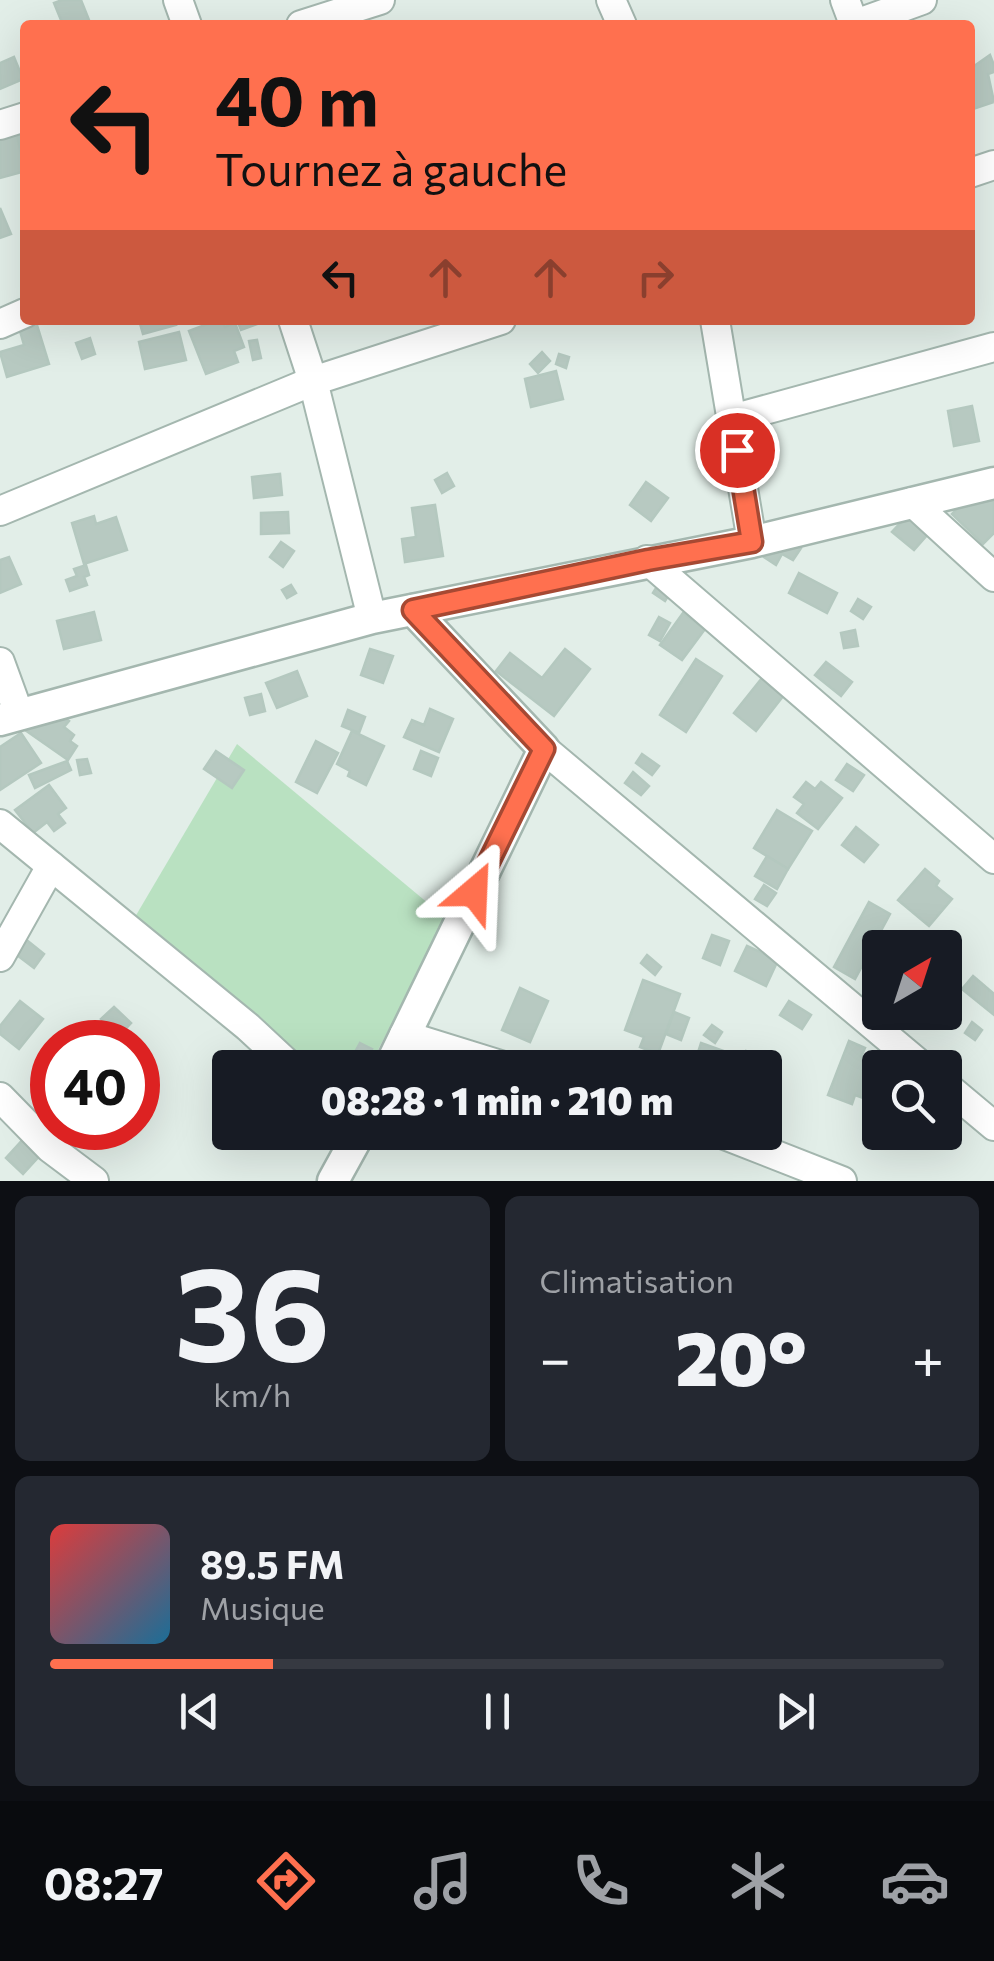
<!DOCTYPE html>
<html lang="fr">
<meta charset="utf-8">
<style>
:root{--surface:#171b24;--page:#242831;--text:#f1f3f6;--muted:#9ea1a6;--line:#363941;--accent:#ff704f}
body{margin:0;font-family:Commissioner,sans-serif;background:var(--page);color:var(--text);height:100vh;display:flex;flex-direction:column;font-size:38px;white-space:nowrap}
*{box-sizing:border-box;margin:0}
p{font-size:32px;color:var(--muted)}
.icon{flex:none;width:55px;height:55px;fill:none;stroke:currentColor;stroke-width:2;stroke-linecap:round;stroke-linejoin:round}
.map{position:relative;height:1181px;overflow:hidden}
.panel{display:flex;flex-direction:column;gap:15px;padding:15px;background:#0d0f14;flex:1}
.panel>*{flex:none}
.guide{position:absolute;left:20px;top:20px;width:955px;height:305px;border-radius:10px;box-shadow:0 10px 40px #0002;background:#ff704f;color:#111;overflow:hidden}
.needle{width:65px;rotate:39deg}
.fabs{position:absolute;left:862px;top:930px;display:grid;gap:20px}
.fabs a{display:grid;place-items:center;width:100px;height:100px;border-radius:10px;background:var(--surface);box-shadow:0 10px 40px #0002;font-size:50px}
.speed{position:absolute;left:30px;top:1020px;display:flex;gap:20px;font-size:50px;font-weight:700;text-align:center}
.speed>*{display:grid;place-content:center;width:130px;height:130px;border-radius:50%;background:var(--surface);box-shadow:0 10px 40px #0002;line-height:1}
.speed .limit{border:15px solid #d22;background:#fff;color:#111}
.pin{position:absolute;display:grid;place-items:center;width:85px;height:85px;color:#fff;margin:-42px;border:5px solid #fff;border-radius:50%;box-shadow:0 2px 10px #0007}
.me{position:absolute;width:110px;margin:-55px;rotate:26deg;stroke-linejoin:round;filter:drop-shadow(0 0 8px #0008)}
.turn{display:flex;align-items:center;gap:35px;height:210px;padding:0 30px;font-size:45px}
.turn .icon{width:130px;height:130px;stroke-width:2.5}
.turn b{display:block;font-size:70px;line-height:85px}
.lanes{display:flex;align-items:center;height:95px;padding:0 30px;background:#0003;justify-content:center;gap:50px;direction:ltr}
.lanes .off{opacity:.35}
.big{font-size:75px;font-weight:800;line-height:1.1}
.panel .card{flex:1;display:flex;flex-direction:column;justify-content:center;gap:15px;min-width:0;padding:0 35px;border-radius:15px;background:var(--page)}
.panel .dial{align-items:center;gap:0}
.dial b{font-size:130px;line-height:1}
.song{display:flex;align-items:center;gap:30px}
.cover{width:120px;height:120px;border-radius:15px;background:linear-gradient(135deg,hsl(0 70% 55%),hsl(200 70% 35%))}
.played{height:10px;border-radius:5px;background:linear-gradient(90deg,var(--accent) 25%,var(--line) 25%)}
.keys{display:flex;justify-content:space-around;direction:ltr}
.heat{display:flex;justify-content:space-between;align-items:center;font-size:55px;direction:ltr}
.panel .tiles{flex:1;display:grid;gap:15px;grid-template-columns:1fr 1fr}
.card:last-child{grid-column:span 2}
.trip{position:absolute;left:212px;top:1050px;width:570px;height:100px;border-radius:10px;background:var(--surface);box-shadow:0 10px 40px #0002;font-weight:800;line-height:100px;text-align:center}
.dock{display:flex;height:160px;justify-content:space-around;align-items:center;background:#090b0e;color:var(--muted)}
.dock .icon{width:70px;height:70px}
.dock .active{color:var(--accent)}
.dock b{font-size:45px;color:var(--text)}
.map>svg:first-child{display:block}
</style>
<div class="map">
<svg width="994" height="1181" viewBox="0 0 994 1181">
<rect width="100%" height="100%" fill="#e2eee8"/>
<path fill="#b9e1c1" d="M237 744 447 919 369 1067 317 1068 135 917Z"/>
<g fill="#b7c9c1" stroke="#b4c8bf" stroke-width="2.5">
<path d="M62 0H81L91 25H63L54 3Z"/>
<path d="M990 55 994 65V72L988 74 994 102 970 110V69Z"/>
<path d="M14 57 23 79 0 89V63Z"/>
<path d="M15 127 25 171 0 178V130Z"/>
<path d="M25 134V163L18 135Z"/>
<path d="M0 208 11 234 0 238Z"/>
<path d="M139 320H174L176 325 143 334Z"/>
<path d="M218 320H222L225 327 235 323 244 347 234 351 238 362 206 374 189 331Z"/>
<path d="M237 320H255L257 324 241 330Z"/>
<path d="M37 325 49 364 7 377 0 352 24 345 20 331Z"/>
<path d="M179 332 186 360 145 369 139 342Z"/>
<path d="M90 338 95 354 82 359 76 343Z"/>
<path d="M257 340 261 358 253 360 249 341Z"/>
<path d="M542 352 550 361 538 373 530 364Z"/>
<path d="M559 354 569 357 566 368 556 364Z"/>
<path d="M556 371 563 399 531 407 525 379Z"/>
<path d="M972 406 979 441 954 446 948 411Z"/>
<path d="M447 473 454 486 442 493 435 480Z"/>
<path d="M280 474 282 495 254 498 252 477Z"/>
<path d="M646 482 668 498 651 521 630 505Z"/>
<path d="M974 491 994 498V533L983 544 952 514Z"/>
<path d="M435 505 443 556 405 562 402 539 416 537 412 508Z"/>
<path d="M288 512 289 533 261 534V513Z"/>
<path d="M94 516 96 524 116 517 127 550 84 564 72 523Z"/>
<path d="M907 516 929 533 914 550 892 532Z"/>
<path d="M778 533 801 548 793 560 782 554 776 565 764 557Z"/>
<path d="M281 542 294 551 283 567 270 557Z"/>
<path d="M9 557 21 584 0 593V560Z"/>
<path d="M86 565 89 575 84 577 87 585 70 591 66 580 77 576 74 569Z"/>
<path d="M799 573 837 593 827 613 789 593Z"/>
<path d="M661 580 673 588 665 601 653 593Z"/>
<path d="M291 585 296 593 287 598 282 590Z"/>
<path d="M858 599 871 607 863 619 851 611Z"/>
<path d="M94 612 101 640 64 649 57 621Z"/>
<path d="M683 613 705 629 682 660 660 645Z"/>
<path d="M659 617 670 623 660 641 649 635Z"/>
<path d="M855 630 858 646 844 648 841 633Z"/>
<path d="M370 649 393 656 383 683 361 675Z"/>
<path d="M565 649 590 669 554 716 496 671 510 653 542 678Z"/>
<path d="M696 659 722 676 686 732 660 715Z"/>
<path d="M826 662 852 682 841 696 815 675Z"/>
<path d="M297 671 307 696 277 708 266 683Z"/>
<path d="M762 678 784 695 756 731 734 713Z"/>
<path d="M261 694 265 711 250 715 245 698Z"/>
<path d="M430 709 453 719 439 752 404 737 412 720 424 725Z"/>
<path d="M39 710H53L69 721 64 727 74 735 70 741 77 746 68 760 25 730Z"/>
<path d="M348 710 365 717 359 733 342 726Z"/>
<path d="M352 731 384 746 366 785 348 776 350 771 337 764Z"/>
<path d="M21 733 41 763 0 790V747Z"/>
<path d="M316 741 338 753 317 793 296 782Z"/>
<path d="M216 751 244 770 232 788 204 769Z"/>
<path d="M421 751 438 758 431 776 414 769Z"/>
<path d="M642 754 659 766 652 775 636 763Z"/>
<path d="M87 759 91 773 80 775 77 760Z"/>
<path d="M67 761 71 770 35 788 29 775Z"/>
<path d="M847 764 864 775 853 791 836 780Z"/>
<path d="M633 772 649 786 641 795 625 783Z"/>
<path d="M806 782 815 789 821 782 842 798 818 829 797 813 804 804 794 797Z"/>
<path d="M49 785 66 808 58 814 65 823 54 831 47 822 33 833 15 810Z"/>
<path d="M777 810 812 831 788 869 754 848Z"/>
<path d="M856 827 878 845 864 862 842 845Z"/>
<path d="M767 856 788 869 777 889 755 876Z"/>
<path d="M925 869 939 881 936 886 952 899 929 926 898 900Z"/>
<path d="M764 885 776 893 767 906 755 899Z"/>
<path d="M869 902 890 914 855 979 834 967Z"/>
<path d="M712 935 729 941 720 965 703 958Z"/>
<path d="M24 938 44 954 34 968 13 952Z"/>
<path d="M747 946 778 960 766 986 735 971Z"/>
<path d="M647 955 661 967 655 975 641 963Z"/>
<path d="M973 976 994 994V1015L962 989Z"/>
<path d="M643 980 680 994 658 1054 640 1047 644 1037 625 1030Z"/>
<path d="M520 988 548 1001 530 1042 502 1030Z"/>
<path d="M20 1001 43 1019 19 1049 0 1034V1026Z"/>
<path d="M789 1001 811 1015 802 1029 780 1015Z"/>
<path d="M114 1007 131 1023 119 1036 101 1019Z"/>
<path d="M674 1012 689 1018 681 1040 666 1034Z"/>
<path d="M972 1022 982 1030 975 1040 965 1033Z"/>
<path d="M712 1025 722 1032 715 1043 704 1035Z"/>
<path d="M849 1041 865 1048 861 1057 887 1068H880V1104L855 1095 852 1104 828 1095Z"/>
<path d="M360 1043 372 1049 366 1059 355 1052Z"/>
<path d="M701 1043 732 1054 727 1068H693Z"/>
<path d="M746 1051 757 1058 751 1068 739 1061Z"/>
<path d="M26 1136 43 1152 23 1174 6 1158Z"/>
</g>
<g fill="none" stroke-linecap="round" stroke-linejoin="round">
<defs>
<g id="minor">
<path d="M178 0 187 25"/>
<path d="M611 0 622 25"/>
<path d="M845 0 854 24"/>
<path d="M301 25 380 0"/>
<path d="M853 25 922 0"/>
<path d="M0 125 25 117"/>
<path d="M970 173 994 165"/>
<path d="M293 320 313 381 372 618"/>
<path d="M715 320 752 542"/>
<path d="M0 324 25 313"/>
<path d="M732 419 994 347"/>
<path d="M912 502 994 577"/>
<path d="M0 511 313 381 501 320"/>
<path d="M647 560 994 859"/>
<path d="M0 662 19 714"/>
<path d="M544 749 924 1068"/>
<path d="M0 824 248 1027 292 1068"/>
<path d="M0 957 51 866"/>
<path d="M404 1035 510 1068"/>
<path d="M945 1085 994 1126"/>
<path d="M0 1097 50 1148 94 1181"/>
<path d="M717 1132 842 1181"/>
</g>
<g id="tertiary">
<path d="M0 720 372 618 752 542 994 483"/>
<path d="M389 1068 544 749 413 610"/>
<path d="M333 1181 360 1132"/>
</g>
</defs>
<use href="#minor" stroke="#a4b7af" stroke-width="32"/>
<use href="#tertiary" stroke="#a4b7af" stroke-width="35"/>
<use href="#minor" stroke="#fff" stroke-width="28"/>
<use href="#tertiary" stroke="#fff" stroke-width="30"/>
</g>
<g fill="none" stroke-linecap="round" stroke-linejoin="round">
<defs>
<path id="route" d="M474 892 544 749 413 610 648 560 752 542 737 450"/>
</defs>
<use href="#route" stroke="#a64933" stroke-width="25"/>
<use href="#route" stroke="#ff704f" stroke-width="18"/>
</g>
</svg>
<div class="fabs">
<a><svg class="needle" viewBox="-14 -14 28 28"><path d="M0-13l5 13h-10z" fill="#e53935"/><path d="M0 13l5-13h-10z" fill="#9ea1a6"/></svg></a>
<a><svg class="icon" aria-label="search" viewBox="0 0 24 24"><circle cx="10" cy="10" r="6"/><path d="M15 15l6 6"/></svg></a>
</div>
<div class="speed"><div class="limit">40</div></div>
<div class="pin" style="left:737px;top:450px;background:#d93025"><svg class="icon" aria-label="arrive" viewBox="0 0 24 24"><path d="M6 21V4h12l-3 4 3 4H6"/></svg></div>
<svg class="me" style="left:474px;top:892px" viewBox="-20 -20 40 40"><path d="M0-17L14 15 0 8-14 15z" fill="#ff704f" stroke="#fff" stroke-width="4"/></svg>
<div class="trip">08:28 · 1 min · 210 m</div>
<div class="guide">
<div class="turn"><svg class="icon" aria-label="left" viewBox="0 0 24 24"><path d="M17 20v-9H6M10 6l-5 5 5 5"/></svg><div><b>40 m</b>Tournez à gauche</div></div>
<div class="lanes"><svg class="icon" aria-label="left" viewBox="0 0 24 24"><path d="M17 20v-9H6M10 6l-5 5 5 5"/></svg><svg class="icon off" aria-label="ahead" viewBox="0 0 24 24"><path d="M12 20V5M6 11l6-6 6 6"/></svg><svg class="icon off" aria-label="ahead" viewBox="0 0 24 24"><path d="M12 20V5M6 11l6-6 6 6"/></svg><svg class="icon off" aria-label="right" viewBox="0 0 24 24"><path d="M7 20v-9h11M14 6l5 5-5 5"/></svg></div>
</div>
</div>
<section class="panel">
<div class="tiles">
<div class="card dial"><b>36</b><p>km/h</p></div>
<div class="card"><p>Climatisation</p>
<div class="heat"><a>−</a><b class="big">20°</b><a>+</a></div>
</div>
<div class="card">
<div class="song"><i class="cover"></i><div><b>89.5 FM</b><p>Musique</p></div></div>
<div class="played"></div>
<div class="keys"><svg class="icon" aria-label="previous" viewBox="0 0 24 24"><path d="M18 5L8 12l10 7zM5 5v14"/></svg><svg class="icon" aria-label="pause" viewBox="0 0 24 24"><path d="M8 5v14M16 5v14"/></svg><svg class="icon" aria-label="next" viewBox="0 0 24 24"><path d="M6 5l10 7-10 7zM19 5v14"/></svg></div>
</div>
</div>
</section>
<nav class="dock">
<b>08:27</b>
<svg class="icon active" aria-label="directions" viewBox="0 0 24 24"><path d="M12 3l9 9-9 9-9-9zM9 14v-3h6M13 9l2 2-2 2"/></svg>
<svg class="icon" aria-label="music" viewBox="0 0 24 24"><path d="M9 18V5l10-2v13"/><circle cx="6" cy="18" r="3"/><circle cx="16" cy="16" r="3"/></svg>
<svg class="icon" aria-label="phone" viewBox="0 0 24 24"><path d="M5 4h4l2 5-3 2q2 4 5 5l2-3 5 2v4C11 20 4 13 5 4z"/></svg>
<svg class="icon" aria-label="climate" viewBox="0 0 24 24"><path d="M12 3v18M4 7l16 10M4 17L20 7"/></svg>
<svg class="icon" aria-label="car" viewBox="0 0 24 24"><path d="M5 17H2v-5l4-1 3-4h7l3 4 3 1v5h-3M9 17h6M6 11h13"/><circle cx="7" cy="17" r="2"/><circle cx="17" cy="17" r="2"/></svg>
</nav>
